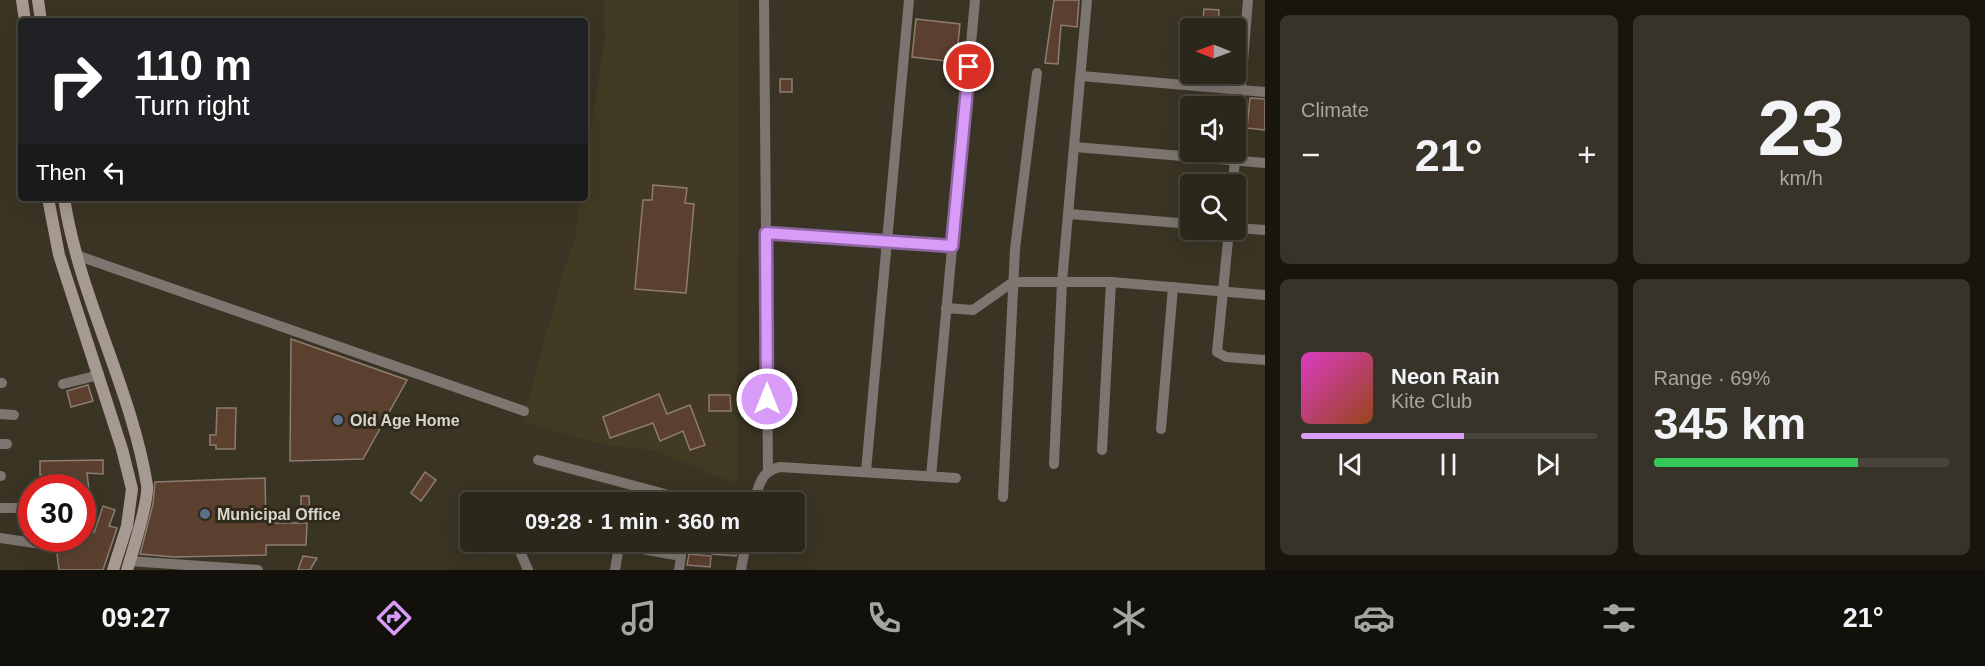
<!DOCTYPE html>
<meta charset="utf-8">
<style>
:root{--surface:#2c271b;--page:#383328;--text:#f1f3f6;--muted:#a6a5a3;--line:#48443a;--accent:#d89bf8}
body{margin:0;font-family:Arial,sans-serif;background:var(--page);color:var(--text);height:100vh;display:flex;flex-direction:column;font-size:22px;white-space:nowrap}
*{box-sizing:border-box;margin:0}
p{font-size:20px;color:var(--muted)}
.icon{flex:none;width:33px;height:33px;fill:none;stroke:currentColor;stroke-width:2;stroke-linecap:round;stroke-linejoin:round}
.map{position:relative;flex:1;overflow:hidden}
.drawer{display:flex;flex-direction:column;gap:15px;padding:15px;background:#18150f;width:720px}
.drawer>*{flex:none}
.hud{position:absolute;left:18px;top:18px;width:570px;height:183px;border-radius:6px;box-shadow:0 6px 24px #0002,0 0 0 2px var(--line);background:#202124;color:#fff;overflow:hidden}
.needle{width:39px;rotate:271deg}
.buttons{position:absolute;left:1180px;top:18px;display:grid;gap:12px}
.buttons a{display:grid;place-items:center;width:66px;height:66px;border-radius:6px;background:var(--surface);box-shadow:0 6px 24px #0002,0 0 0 2px var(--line);font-size:30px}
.speed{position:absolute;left:18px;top:474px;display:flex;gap:12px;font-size:30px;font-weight:700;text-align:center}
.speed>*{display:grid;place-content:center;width:78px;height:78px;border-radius:50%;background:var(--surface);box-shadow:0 6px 24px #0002,0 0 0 2px var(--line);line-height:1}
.speed .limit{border:9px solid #d22;background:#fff;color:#111}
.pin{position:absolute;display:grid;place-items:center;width:51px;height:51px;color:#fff;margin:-26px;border:3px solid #fff;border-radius:50%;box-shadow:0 2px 6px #0007}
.me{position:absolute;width:66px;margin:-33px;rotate:0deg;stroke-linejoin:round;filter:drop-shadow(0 0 4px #0008)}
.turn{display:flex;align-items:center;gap:21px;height:126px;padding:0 18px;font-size:27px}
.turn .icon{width:78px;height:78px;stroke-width:2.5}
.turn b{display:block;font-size:42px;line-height:51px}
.then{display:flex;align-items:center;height:57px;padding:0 18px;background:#0003;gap:12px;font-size:22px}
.big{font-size:45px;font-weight:700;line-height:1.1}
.drawer .tile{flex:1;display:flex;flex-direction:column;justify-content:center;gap:9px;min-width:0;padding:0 21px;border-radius:9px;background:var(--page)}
.drawer .dial{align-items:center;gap:0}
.dial b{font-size:78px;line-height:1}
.song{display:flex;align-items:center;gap:18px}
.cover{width:72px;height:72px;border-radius:9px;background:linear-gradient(135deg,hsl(310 70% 55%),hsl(20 70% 35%))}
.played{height:6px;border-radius:3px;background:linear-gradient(90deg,var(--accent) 55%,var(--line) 55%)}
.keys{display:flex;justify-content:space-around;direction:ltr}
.heat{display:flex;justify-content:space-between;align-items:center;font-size:33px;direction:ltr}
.charge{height:9px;border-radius:4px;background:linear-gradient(90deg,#34c759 69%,var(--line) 0)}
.drawer .tiles{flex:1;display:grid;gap:15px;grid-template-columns:repeat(2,1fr)}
.trip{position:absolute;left:460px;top:492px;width:345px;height:60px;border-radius:6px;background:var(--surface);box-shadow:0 6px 24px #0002,0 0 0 2px var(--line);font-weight:700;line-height:60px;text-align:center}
.dock{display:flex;height:96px;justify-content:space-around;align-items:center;background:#12100b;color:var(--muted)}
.dock .icon{width:42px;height:42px}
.dock .active{color:var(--accent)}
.dock b{font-size:27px;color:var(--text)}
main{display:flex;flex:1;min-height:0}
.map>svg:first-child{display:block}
</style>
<main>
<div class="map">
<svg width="1265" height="570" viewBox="0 0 1265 570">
<rect width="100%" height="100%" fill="#3a3424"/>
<path fill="#423a23" d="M603 0H739L737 484 653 450 606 445 522 422 565 266 575 239 580 198H585V165L605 37Z"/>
<g fill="#5b402f" stroke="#8e7c71" stroke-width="1.5">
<path d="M1054 0H1079L1077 27 1061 25 1058 64 1045 63Z"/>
<path d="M1204 9 1219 10 1218 28H1202Z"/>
<path d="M916 19 960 24 956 62 912 57Z"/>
<rect x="780" y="79" width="12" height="13"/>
<path d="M1250 98 1265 99V130L1247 128Z"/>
<path d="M653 185 687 188 685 203 694 204 686 293 635 289 643 200H652Z"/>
<path d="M291 339 407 380 363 459 290 461Z"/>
<path d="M88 385 93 401 71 407 67 391Z"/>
<path d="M659 394 667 414 690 405 705 445 690 450 683 431 660 441 653 423 610 438 603 417Z"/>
<path d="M709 395H730L731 411H709Z"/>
<path d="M217 408H236L235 449H216V445H210V435H216Z"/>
<path d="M103 460V474L87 473 94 533 103 506 115 510 109 526 117 528 103 570H59L55 538H82V488H47L45 475H40V461Z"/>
<path d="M425 472 436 480 421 501 411 493Z"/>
<path d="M265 478 266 523H307L306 545H266V555L173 557 140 554 153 504 155 482Z"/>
<path d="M301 496H309L310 517H301Z"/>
<path d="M713 542 738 544 736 556 712 554Z"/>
<path d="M689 554 711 556 710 567 687 565Z"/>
<path d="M303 556 317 558 310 570H298Z"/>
</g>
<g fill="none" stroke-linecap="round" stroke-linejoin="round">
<g stroke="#7d7570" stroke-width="10">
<path d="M764 0 768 471"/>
<path d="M1081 76 1265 92"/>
<path d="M1075 147 1265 163"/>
<path d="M1233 184 1248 0"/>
<path d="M1069 214 1191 224"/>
<path d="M1236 228 1265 230"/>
<path d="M1229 230 1217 352 1226 357 1265 360"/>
<path d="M766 233 952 246"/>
<path d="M76 255 524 411"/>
<path d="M946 308 973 310 1013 282H1062L1087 0"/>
<path d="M0 383H2"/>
<path d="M63 384 99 375"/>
<path d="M0 414 14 415"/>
<path d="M1161 429 1173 287"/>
<path d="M0 444H7"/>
<path d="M1102 450 1111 282"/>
<path d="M538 460 695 502"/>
<path d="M1054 464 1062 282H1111L1265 295"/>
<path d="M866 471 909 0"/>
<path d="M0 476H1"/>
<path d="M931 476 975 0"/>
<path d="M1003 497 1015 249 1037 73"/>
<path d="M754 502C759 485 761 471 780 467L956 478"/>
<path d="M0 508H32"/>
<path d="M0 538 48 545"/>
<path d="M516 542 528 570"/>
<path d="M603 542 681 556"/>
<path d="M129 561 258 570"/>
<path d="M615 570 619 546"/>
<path d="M679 570 683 542"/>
<path d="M741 570 746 542"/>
</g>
<g stroke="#a69991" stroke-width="12">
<path d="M22 0 25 21"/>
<path d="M38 0 41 21"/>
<path d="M48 198 59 255 122 449 132 489 127 526 113 570"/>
<path d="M64 198C79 297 131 387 147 485 149 499 132 554 127 570"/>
</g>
</g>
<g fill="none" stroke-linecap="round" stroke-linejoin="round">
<defs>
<path id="route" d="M767 399 766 233 952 246 969 67"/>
</defs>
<use href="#route" stroke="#8c65a1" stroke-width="15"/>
<use href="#route" stroke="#d89bf8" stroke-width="10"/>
</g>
<g fill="#5c6f8a" stroke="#302a1a" stroke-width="2">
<circle cx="338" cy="420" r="6"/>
<circle cx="205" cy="514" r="6"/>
</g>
<g text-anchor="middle" stroke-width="6" stroke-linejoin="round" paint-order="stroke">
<g font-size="16" font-weight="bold" fill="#d8d5cb" stroke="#302a1a" text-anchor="start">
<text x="350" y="426">Old Age Home</text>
<text x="217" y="520">Municipal Office</text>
</g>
</g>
</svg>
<div class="buttons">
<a><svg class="needle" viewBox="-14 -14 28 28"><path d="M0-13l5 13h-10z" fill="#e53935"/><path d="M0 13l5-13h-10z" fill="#a6a5a3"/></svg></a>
<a><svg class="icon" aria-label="sound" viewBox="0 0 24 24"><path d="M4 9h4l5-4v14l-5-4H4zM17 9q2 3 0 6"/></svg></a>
<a><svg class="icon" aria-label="search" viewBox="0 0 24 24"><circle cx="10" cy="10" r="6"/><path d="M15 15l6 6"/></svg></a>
</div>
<div class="speed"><div class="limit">30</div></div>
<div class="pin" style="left:969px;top:67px;background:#d93025"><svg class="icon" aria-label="arrive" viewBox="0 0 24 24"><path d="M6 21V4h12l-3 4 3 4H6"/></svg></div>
<svg class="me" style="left:767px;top:399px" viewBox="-20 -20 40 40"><circle r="17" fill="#d89bf8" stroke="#fff" stroke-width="3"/><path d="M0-11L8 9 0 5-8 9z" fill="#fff"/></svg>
<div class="trip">09:28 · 1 min · 360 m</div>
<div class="hud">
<div class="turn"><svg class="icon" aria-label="right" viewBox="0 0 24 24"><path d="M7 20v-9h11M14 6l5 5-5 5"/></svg><div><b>110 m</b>Turn right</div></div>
<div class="then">Then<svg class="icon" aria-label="left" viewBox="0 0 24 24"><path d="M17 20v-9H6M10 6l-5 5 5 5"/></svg></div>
</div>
</div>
<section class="drawer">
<div class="tiles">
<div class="tile"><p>Climate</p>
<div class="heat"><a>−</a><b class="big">21°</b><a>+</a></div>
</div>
<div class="tile dial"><b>23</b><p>km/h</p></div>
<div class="tile">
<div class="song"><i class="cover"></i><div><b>Neon Rain</b><p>Kite Club</p></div></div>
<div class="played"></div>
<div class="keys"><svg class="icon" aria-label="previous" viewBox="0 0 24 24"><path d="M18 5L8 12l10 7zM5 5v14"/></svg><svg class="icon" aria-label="pause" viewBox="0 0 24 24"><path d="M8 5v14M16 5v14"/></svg><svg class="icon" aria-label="next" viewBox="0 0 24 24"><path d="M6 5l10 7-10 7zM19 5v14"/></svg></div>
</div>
<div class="tile"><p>Range · 69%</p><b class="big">345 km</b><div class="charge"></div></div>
</div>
</section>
</main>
<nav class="dock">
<b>09:27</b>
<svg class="icon active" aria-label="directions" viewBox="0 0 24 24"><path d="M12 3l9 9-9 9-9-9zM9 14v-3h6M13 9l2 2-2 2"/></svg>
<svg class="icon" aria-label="music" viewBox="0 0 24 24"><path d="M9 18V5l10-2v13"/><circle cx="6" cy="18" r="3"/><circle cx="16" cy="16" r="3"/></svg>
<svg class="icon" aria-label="phone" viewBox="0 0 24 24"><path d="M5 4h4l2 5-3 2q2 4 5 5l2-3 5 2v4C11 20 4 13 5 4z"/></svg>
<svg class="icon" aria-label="climate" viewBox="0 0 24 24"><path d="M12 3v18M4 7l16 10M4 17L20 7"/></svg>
<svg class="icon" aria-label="car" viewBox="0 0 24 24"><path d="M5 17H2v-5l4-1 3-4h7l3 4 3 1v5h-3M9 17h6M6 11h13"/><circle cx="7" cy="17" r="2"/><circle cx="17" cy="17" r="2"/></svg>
<svg class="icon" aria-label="filters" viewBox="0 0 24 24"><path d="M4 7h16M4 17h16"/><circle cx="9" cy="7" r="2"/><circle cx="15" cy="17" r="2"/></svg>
<b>21°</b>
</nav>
